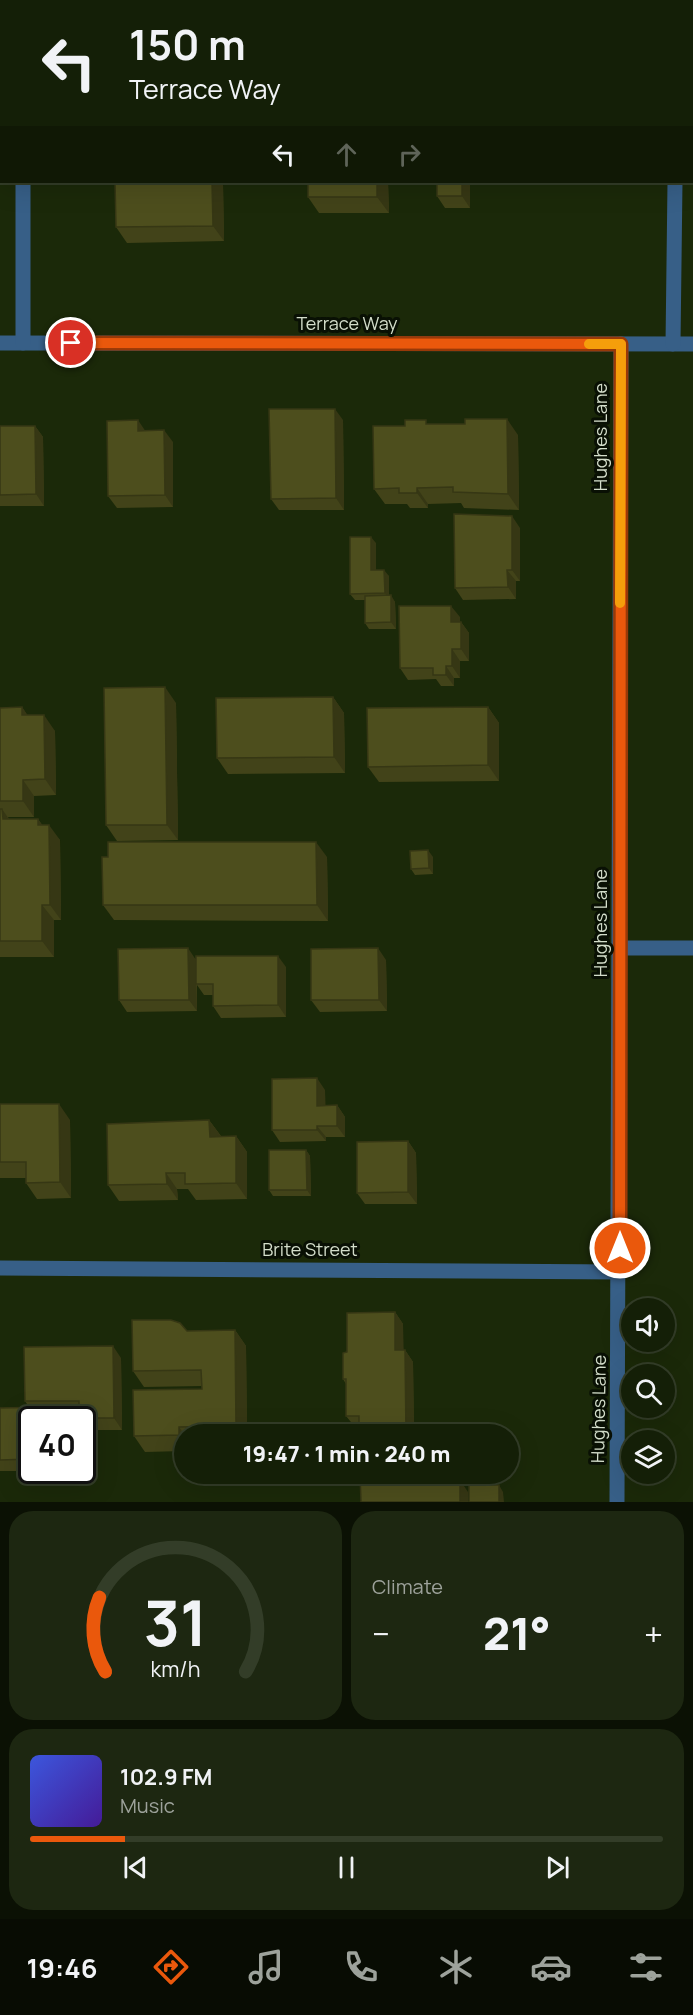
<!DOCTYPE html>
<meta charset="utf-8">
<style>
:root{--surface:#141f07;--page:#1d2711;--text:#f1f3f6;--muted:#9da29b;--line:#333d28;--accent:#ea580c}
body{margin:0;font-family:Manrope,sans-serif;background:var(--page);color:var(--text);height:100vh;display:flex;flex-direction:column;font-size:22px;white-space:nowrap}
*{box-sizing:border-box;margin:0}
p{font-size:20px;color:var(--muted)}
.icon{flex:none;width:33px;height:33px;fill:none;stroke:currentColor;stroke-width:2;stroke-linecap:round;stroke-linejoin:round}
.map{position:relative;height:1502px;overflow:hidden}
.drawer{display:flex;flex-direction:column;gap:9px;padding:9px;background:#0b1104;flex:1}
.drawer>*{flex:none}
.hud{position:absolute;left:0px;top:0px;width:693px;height:183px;box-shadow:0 6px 24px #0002,0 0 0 2px var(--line);background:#141f07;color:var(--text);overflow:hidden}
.tools{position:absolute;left:621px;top:1298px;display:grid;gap:12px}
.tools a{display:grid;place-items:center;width:54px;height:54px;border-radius:50%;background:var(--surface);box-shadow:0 6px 24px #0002,0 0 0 2px var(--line);font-size:30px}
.speed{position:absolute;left:18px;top:1406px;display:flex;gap:12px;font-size:30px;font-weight:700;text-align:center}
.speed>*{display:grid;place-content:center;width:78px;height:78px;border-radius:50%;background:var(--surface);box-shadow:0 6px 24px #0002,0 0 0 2px var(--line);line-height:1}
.speed .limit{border:3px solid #111;border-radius:9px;background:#fff;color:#111}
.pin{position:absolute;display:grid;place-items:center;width:51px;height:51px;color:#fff;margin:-26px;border:3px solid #fff;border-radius:50%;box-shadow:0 2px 6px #0007}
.me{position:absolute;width:66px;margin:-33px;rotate:0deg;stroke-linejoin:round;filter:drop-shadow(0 0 4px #0008)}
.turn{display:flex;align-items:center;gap:21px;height:126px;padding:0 30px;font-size:27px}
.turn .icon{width:78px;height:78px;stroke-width:2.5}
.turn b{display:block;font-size:42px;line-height:51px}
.lanes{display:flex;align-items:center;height:57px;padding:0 30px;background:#0003;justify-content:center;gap:30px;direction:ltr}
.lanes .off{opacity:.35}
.big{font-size:45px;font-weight:800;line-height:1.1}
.drawer .tile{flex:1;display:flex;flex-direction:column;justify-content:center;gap:9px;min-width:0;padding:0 21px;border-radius:24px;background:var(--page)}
.drawer .dial{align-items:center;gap:0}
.dial svg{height:156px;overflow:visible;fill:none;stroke:var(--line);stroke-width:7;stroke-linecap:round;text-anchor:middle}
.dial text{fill:var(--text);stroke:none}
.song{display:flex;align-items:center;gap:18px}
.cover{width:72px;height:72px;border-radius:9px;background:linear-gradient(135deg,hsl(230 70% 55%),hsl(260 70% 35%))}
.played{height:6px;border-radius:3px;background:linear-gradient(90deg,var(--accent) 15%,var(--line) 15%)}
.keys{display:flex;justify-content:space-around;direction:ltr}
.heat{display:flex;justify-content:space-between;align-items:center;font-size:33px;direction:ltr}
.drawer .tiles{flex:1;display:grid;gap:9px;grid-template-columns:1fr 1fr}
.tile:last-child{grid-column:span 2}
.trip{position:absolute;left:174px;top:1424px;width:345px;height:60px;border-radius:30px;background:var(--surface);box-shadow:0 6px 24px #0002,0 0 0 2px var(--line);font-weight:800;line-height:60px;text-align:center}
.dock{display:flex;height:96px;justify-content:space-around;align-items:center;background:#080c03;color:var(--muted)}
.dock .icon{width:42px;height:42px}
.dock .current{color:var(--accent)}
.dock b{font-size:27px;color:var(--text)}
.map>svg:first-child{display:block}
</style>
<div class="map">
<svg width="693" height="1502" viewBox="0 0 693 1502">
<rect width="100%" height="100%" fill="#1b2909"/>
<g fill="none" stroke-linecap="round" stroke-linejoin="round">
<g stroke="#375f87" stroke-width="15">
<path d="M677 0V2"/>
<path d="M24 2V0"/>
<path d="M0 343 693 344"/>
<path d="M23 343V182"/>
<path d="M673 344 675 182"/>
<path d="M620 948H693"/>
<path d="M0 1268 620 1272"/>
<path d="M617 1502 621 344"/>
</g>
</g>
<g fill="#424319">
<path d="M308 182H388L389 213H319L308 197Z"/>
<path d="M437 182H470V208H445L437 196Z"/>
<path d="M223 184 224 241 127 243 116 227Z"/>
<path d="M343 420 344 510H279L271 499Z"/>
<path d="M429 424 518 435 519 510 464 508 461 503 428 504V508H410L407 504H385L374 489Z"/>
<path d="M0 426H35L43 437 44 506H0Z"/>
<path d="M173 442V507L117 508 108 496Z"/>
<path d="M520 528V581H516V599L463 600 455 588Z"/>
<path d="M376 543V570L389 576V595L395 602 396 629H369L365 623V600H355L350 594Z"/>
<path d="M460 617V622H461L469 633V661H460V678H454V686H441L436 679 408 680 400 668Z"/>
<path d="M333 697 344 713 345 773 228 774 217 758Z"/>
<path d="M176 703 178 840 117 841 106 825Z"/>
<path d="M22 707 27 715 55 731 56 795 34 796V817H8L9 819H38L42 825 60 840 61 920H54V957H0V708Z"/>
<path d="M488 707 499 723V781L379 782 368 767Z"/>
<path d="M108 857H327L328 921 114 920 103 905Z"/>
<path d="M433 857V874L415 875 411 869Z"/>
<path d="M196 959 286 967V1017L221 1018 213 1006V995H204L197 985V1011L127 1012 119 1000Z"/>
<path d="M386 960 387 1011 320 1012 311 1000Z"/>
<path d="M325 1090V1106L337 1105 345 1117V1137H326V1141L280 1142 272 1130Z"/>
<path d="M0 1104 70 1120 71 1198 37 1199 26 1183V1178H0Z"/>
<path d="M209 1120 221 1136H236L247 1152V1199L196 1200 188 1189H177L178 1200 119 1201 108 1185Z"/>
<path d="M408 1141 416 1153 417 1204H365L357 1193Z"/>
<path d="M306 1150 310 1156 311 1196H273L269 1190Z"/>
<path d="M395 1312 403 1324V1350H405L413 1362 414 1434H359V1427H355L346 1416V1384L343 1379 347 1352Z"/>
<path d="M235 1330 246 1346 247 1434H184V1451L145 1452 134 1436 202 1389V1386L144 1387 133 1371 187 1331Z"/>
<path d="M121 1358 122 1430H87L82 1423V1419L79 1418V1412L50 1413 32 1419V1470L55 1471H0V1408L29 1407 25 1401Z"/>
</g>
<g fill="#363714">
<rect x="204" y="0" width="11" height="2"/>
<path d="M212 182H221L223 184 224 241 213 226Z"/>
<path d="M377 182H388L389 213 377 197Z"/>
<path d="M462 182H470V208L462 196Z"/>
<path d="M335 409 343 420 344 510 336 498Z"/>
<path d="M507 419 518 435 519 510 508 494Z"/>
<path d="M138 420 146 432 138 431Z"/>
<path d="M35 426 43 437 44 506 36 494Z"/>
<path d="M164 430 173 442V507L165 495Z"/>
<path d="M417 488 428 504V508L417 493Z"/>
<path d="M512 516 520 528V581L512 570Z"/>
<path d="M371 537 376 543V576L371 570Z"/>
<path d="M384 570 389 576V600L385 593Z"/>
<path d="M507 570 516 581V599L508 587Z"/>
<path d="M391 595 395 602 396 629 391 622Z"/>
<path d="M451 606 460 617V633L451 622Z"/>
<path d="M461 622 469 633V661L461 649Z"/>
<path d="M452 649 460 661V678L452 666Z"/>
<path d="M446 666 454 678V686L446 675Z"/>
<path d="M165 687 176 703 178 840 167 825Z"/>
<path d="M333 697 344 713 345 773 334 757Z"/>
<path d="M22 707 33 723 22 715Z"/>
<path d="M488 707 499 723V781L488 765Z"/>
<path d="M44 715 55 731 56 795 45 779Z"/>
<path d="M23 780 34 796V817L23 801Z"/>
<path d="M2 809 13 825 3 819Z"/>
<path d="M38 819 49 834V825L60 840 61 920 50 905 38 825Z"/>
<path d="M316 842 327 857 328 921 317 905Z"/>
<path d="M428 850 433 857V874L429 868Z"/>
<path d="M42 905 54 920V957L42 941Z"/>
<path d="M188 948 196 960 197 1011 189 1000Z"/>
<path d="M378 948 386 960 387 1011 379 1000Z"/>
<path d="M278 956 286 967V1017L278 1005Z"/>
<path d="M317 1078 325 1090 326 1118 317 1106Z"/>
<path d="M59 1104 70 1120 71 1198 60 1182Z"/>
<path d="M337 1105 345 1117V1137L337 1126Z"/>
<path d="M209 1120 220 1135 221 1153 210 1137Z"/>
<path d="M317 1126 326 1137V1141L317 1130Z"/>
<path d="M236 1136 247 1152V1199L236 1183Z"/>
<path d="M408 1141 416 1153 417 1204 408 1192Z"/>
<path d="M306 1150 310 1156 311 1196 307 1190Z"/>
<path d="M166 1173 177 1189 178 1200 167 1184Z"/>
<path d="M395 1312 403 1324 404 1362 395 1350Z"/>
<path d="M235 1330 246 1346 247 1434H242L236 1426Z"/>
<path d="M113 1346 121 1358 122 1430 114 1418Z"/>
<path d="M405 1350 413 1362 414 1434H406Z"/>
<path d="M46 1407 54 1419H46Z"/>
<path d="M179 1427 184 1434V1443L179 1435Z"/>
<path d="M460 1480 468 1492V1502H460Z"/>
<path d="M499 1485 503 1492 504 1502H499Z"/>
</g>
<g fill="#4d4e1d" stroke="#363714" stroke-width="1.5">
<rect x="116" y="0" width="88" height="2"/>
<path d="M115 182H212L213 226 116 227Z"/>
<rect x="308" y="182" width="69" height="15"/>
<rect x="437" y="182" width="25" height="14"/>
<path d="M269 409H335L336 498 271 499Z"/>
<path d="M465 419H507L508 494 453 492V487L417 488V493H399V488L374 489 373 426H405V420H426V424H465Z"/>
<path d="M138 420V431L164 430 165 495 108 496 107 421Z"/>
<path d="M0 426H35L36 494 0 495Z"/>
<path d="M454 514 512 516V570H507L508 587 455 588Z"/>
<path d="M350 537H371V570H384L385 593 350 594Z"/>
<path d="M391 595V622L365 623V596Z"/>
<path d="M399 606H451V622H461V649H452V666H446V675H433V668H400Z"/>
<path d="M165 687 167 825H106L104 688Z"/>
<path d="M333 697 334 757 217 758 216 698Z"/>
<path d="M22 707V715H44L45 779 23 780V801H0V708Z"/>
<path d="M488 707V765L368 767 367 708Z"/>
<path d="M0 809H2L3 819H38V825H49L50 905H42V941H0Z"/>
<path d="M108 842H316L317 905H103L102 857H108Z"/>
<path d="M428 850 429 868 411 869 410 851Z"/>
<path d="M188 948 189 1000H119L118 949Z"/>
<path d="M378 948 379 1000H311V949Z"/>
<path d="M196 956H278V1005L213 1006V984H196Z"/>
<path d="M317 1078V1106L337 1105V1126H317V1130H272V1079Z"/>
<path d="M0 1104H59L60 1182 26 1183V1162H0Z"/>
<path d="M209 1120 210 1137 236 1136V1183L185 1184V1173H166L167 1184 108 1185 107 1124Z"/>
<path d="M408 1141V1192L357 1193V1142Z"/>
<path d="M269 1150H306L307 1190H269Z"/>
<path d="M395 1312V1350H405L406 1434H359V1416H346V1379H343V1353L347 1352V1313Z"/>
<path d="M132 1320H171L180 1323 187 1331 235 1330 236 1426 179 1427V1435L134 1436 133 1390 202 1389 201 1370 133 1371Z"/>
<path d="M113 1346 114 1418H79V1401H25L24 1347Z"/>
<path d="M46 1407V1419H32V1459L0 1460V1408Z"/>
<path d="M360 1474H391V1481L460 1480V1502H361Z"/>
<rect x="469" y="1485" width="30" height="17"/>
</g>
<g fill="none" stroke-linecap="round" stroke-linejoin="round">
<defs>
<path id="route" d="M71 343 621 344 620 1248"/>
</defs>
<use href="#route" stroke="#983908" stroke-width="15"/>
<use href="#route" stroke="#ea580c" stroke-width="10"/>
<path stroke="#f59e0b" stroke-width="10" d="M589 344H621L620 603"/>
</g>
<g text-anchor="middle" stroke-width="6" stroke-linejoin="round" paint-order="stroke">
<g font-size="18" fill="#d3ddca" stroke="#091004">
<text x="347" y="330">Terrace Way</text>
<text transform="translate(601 437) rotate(-90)" y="6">Hughes Lane</text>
<text transform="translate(601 923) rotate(-90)" y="6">Hughes Lane</text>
<text x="310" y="1256">Brite Street</text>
<text transform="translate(599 1409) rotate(-89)" y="6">Hughes Lane</text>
</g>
</g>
</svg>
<div class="tools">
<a><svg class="icon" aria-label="sound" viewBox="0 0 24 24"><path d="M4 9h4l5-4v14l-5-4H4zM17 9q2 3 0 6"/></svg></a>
<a><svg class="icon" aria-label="search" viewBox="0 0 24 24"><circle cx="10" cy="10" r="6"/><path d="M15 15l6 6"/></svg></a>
<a><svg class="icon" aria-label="layers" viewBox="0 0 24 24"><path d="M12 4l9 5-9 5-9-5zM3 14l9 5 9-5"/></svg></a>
</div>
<div class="speed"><div class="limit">40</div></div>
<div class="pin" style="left:71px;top:343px;background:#d93025"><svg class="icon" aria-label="arrive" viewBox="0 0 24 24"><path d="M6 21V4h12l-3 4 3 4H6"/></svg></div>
<svg class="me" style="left:620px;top:1248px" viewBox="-20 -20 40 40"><circle r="17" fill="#ea580c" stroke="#fff" stroke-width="3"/><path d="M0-11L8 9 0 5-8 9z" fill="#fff"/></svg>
<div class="trip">19:47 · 1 min · 240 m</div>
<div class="hud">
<div class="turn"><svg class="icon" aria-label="left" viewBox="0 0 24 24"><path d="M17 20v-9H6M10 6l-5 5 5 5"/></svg><div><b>150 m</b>Terrace Way</div></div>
<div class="lanes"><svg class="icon" aria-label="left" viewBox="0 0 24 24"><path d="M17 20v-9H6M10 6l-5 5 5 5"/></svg><svg class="icon off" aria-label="ahead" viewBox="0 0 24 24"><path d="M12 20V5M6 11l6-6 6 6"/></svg><svg class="icon off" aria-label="right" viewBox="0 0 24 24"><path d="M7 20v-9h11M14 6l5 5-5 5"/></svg></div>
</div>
</div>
<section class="drawer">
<div class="tiles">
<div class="tile dial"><svg viewBox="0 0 100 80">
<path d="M14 69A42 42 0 1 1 86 69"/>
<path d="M14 69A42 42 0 0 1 11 31" stroke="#ea580c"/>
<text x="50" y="56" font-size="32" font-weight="700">31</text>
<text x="50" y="72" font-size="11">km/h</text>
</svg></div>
<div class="tile"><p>Climate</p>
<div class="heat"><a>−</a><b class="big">21°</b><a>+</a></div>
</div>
<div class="tile">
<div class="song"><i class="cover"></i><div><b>102.9 FM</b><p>Music</p></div></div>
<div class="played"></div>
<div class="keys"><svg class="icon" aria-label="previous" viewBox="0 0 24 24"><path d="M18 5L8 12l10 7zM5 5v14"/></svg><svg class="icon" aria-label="pause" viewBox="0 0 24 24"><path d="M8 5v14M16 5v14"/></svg><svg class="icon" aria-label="next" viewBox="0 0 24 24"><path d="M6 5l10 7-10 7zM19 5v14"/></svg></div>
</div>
</div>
</section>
<nav class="dock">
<b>19:46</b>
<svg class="icon current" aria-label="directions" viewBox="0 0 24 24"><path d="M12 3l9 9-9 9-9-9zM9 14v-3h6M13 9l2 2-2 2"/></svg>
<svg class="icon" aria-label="music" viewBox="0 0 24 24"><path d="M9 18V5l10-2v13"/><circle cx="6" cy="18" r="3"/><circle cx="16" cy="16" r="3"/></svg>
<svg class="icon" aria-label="phone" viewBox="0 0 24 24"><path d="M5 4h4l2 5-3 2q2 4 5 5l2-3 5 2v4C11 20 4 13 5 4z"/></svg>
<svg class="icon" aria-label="climate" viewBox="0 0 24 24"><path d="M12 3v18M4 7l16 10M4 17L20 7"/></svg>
<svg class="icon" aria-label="car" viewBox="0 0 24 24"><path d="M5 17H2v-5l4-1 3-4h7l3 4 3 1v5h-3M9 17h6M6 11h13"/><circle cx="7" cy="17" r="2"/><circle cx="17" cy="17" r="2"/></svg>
<svg class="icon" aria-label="filters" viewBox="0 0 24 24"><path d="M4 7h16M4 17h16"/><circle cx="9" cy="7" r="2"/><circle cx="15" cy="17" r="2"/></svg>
</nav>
